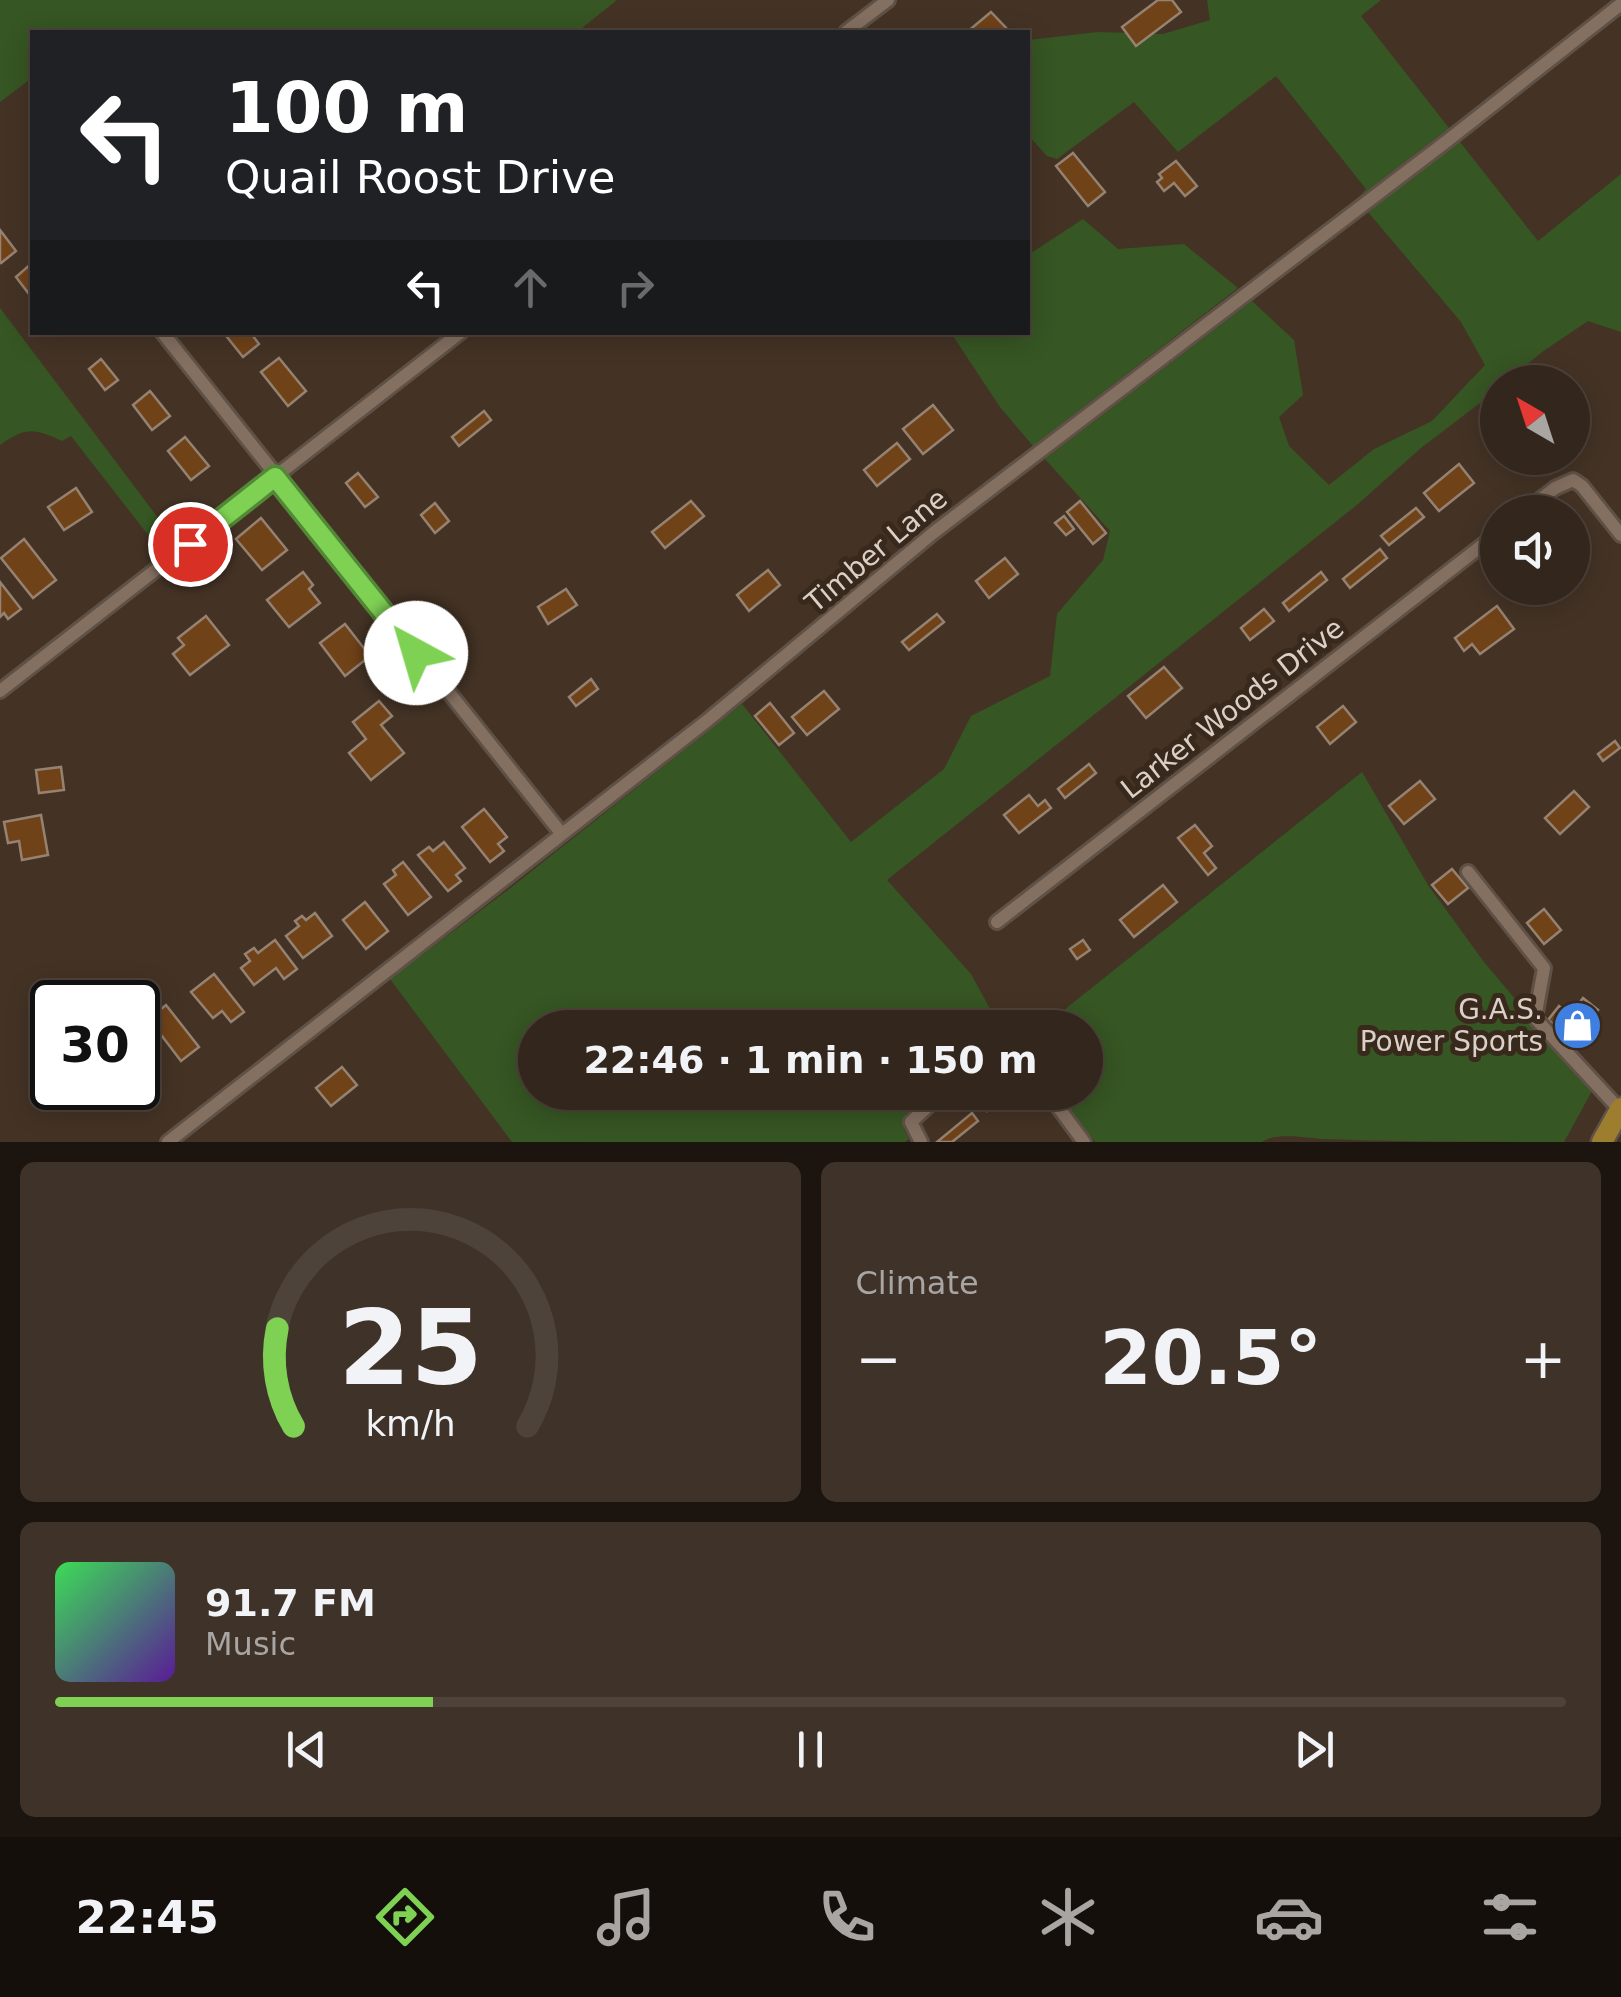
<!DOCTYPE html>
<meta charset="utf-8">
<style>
:root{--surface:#33261c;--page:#3e3229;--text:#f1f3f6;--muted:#a9a5a3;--line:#4e433b;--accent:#7ed153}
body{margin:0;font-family:"DejaVu Sans",sans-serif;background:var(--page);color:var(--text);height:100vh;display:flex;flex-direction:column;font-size:38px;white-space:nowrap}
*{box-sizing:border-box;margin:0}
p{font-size:32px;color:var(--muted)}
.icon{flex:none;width:55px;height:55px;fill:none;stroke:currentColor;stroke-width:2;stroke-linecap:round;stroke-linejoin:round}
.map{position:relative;height:1142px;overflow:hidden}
.sheet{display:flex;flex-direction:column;gap:20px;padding:20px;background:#1c150f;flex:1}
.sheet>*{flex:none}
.hud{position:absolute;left:30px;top:30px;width:1000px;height:305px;border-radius:0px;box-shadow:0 5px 25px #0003,0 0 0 2px var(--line);background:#202124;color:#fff;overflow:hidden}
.needle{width:65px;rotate:321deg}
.buttons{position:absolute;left:1480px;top:365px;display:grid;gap:20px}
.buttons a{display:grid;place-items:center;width:110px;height:110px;border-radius:50%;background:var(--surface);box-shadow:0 5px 25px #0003,0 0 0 2px var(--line);font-size:50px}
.speed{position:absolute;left:30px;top:980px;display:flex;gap:20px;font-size:50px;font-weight:700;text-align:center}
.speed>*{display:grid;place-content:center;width:130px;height:130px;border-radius:50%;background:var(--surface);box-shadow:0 5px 25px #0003,0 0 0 2px var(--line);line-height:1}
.speed .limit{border:5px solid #111;border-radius:15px;background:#fff;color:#111}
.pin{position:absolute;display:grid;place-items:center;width:85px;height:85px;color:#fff;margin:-42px;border:5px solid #fff;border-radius:50%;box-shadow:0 2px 10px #0007}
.me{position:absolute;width:110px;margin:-55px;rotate:321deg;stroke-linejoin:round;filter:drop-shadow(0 0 8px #0008)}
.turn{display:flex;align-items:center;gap:35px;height:210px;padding:0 30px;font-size:45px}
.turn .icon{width:130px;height:130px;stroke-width:2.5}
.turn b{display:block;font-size:70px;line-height:85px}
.lanes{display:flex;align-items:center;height:95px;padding:0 30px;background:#0003;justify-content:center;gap:50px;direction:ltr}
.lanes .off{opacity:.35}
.big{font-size:75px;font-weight:700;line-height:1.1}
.sheet .card{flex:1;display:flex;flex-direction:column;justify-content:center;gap:15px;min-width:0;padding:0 35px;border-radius:15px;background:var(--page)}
.sheet .dial{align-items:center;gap:0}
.dial svg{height:260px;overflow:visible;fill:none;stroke:var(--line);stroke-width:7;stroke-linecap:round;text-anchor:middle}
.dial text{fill:var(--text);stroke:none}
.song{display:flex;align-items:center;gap:30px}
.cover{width:120px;height:120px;border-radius:15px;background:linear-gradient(135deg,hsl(130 70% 55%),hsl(270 70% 35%))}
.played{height:10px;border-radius:5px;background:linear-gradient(90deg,var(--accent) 25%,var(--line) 25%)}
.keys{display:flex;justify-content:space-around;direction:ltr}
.heat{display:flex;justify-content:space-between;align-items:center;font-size:55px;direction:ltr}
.sheet .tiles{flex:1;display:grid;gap:20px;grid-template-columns:1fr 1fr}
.card:last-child{grid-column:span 2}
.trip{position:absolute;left:518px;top:1010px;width:585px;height:100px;border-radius:50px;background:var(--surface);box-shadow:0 5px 25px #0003,0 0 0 2px var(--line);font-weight:700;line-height:100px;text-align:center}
.dock{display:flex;height:160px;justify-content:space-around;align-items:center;background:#140f0b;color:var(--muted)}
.dock .icon{width:70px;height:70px}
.dock .selected{color:var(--accent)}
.dock b{font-size:45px;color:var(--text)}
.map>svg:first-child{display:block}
</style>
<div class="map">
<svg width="1621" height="1142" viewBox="0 0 1621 1142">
<rect width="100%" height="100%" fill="#443325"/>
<g fill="#365623">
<path d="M0 0H617L577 32H32V78L0 102Z"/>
<path d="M1207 0H1381L1361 16 1449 128 1360 196 1366 189 1276 76 1178 152 1134 102 1057 159 1047 156 1028 135V40L1098 32 1163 34 1210 20Z"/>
<path d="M1460 142 1538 241 1621 174V332L1588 321 1542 352 1506 382H1498L1497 390 1421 448 1358 504 887 880 971 974 1000 1027 535 1028V1092L929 1093 905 1115 904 1129 909 1139 905 1142H512L390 979 509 889 742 704 851 842 944 769 971 716 1050 676 1057 614 1103 560 1110 531 1045 459 1252 301 1294 340 1303 395 1279 417 1289 446 1329 485 1374 449 1432 421 1485 365 1461 322 1368 212Z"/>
<path d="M1083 219 1118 249 1184 244 1238 288 1033 446 1000 407 951 333 1028 332V255Z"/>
<path d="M0 308 177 543 163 554 71 436 62 441C34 428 26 427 0 445Z"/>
<path d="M1362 772 1428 885 1484 962 1527 1013 1530 1024 1592 1091 1564 1142C1483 1142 1403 1142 1323 1139 1305 1138 1277 1132 1262 1142H1095L1057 1093 1085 1092V1028L1026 1027 1059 1014Z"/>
</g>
<g fill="#704218" stroke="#968272" stroke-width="2.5">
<path d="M1158 0H1172L1181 12 1136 46 1122 27Z"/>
<path d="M991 12 1010 32H967Z"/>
<path d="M1073 153 1105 192 1088 206 1056 166Z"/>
<path d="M1176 161 1197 186 1185 196 1174 183 1164 191 1157 182 1162 178 1159 174Z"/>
<path d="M0 230 16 251 1 263 0 262Z"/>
<path d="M32 263V298L16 277Z"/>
<path d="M223 332H250L259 344 243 357Z"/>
<path d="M279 358 306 391 288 406 261 372Z"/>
<path d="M101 359 118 380 105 390 89 369Z"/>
<path d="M150 391 170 416 152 430 133 405Z"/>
<path d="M933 405 953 430 923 454 903 429Z"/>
<path d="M484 411 491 420 459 446 452 437Z"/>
<path d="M185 437 209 466 191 480 168 451Z"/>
<path d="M897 443 910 459 877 486 864 470Z"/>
<path d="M1459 464 1474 483 1439 511 1424 493Z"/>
<path d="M358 473 378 497 365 507 346 483Z"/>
<path d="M76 488 92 512 64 530 48 507Z"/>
<path d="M691 501 704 516 665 548 652 532Z"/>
<path d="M1080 501 1106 533 1093 544 1067 512Z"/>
<path d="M435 503 449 521 435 533 421 515Z"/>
<path d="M1416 508 1424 517 1389 545 1381 536Z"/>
<path d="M1064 516 1074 529 1066 535 1055 523Z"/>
<path d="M261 518 287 550 262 570 236 539Z"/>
<path d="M24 539 56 580 33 598 1 558Z"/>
<path d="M1380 549 1387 558 1350 588 1343 579Z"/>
<path d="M1005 558 1018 574 989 598 976 581Z"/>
<path d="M768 570 780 585 749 611 737 595Z"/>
<path d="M303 572 313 585 309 589 320 603 289 627 267 600Z"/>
<path d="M1321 572 1327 580 1289 611 1283 603Z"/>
<path d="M0 582 21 609 8 619 4 613 0 617Z"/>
<path d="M566 589 577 605 548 624 538 607Z"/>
<path d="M1497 606 1514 629 1480 654 1472 644 1464 651 1455 638Z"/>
<path d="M1264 609 1274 621 1250 640 1241 628Z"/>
<path d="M937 614 944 622 909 650 902 642Z"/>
<path d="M206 616 229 645 190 675 173 654 184 645 178 638Z"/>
<path d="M345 624 370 656 345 676 320 643Z"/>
<path d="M1164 667 1182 688 1146 718 1128 696Z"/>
<path d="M591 679 598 689 576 706 569 697Z"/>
<path d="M824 691 839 709 807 735 792 717Z"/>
<path d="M379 701 392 716 381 725 404 753 371 780 349 753 366 739 353 722Z"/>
<path d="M770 703 794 733 779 745 755 716Z"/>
<path d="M1343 706 1356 722 1330 744 1317 727Z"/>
<path d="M1615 741 1620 748 1603 761 1598 754Z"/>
<path d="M1089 764 1096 773 1065 798 1058 789Z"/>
<path d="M61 767 64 790 39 793 36 770Z"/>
<path d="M1420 781 1435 799 1404 824 1389 806Z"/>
<path d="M1574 791 1589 807 1560 834 1545 818Z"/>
<path d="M1029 795 1038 806 1045 800 1051 808 1019 833 1004 815Z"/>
<path d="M484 809 507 837 498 844 504 851 490 862 462 827Z"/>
<path d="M41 815 48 855 22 860 19 841 8 843 4 822Z"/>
<path d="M1195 825 1212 846 1204 853 1216 868 1208 875 1178 838Z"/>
<path d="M444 842 465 868 456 875 461 881 448 891 418 855 429 847 433 851Z"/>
<path d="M403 862 431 897 408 915 384 884 396 875 393 870Z"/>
<path d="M1452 869 1468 888 1448 904 1432 885Z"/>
<path d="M1163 885 1177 902 1134 937 1120 920Z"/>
<path d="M365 902 388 931 366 949 343 920Z"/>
<path d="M1544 909 1561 930 1544 944 1527 923Z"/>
<path d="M315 913 332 936 303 958 286 936 299 926 295 921 302 916 306 920Z"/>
<path d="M275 940 297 969 284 979 276 968 254 985 241 968 250 961 245 954 254 948 258 953Z"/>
<path d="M1083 940 1090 950 1077 959 1070 949Z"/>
<path d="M214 974 244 1012 231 1022 222 1011 213 1018 191 992Z"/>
<path d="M1583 998 1598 1010 1575 1040 1548 1020 1559 1006 1570 1015Z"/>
<path d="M166 1005 199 1047 181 1061 149 1019Z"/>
<path d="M342 1067 357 1085 331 1106 316 1088Z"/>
<path d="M998 1092H1010L987 1111 982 1105Z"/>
<path d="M972 1113 978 1121 952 1142H937Z"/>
</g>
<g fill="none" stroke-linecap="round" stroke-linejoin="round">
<defs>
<g id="minor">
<path d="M846 32 888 0"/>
<path d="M162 332 561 833"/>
<path d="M1524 512 1555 488 1573 480 1582 486 1621 535"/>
<path d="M0 691 461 332"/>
<path d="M1468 872 1544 968 1535 1018 1620 1110"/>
<path d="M997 922 1498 533"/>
<path d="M1047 1092 1084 1142"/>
<path d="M168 1142 708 720 933 533 1447 141 1621 4"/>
<path d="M921 1142 911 1122 943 1092"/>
</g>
<path id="trunk" d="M1602 1142 1621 1108"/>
</defs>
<use href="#minor" stroke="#5f5146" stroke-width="18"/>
<use href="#trunk" stroke="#5f5146" stroke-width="25"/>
<use href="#minor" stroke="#847061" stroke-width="12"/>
<use href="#trunk" stroke="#9d7d2e" stroke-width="20"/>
</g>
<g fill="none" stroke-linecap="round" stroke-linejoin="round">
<defs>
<path id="route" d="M190 544 275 477 416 653"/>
</defs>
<use href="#route" stroke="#528836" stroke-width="25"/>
<use href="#route" stroke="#7ed153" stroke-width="18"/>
</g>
<defs>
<symbol id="shop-disc" viewBox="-11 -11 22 22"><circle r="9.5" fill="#3f7fe0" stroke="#39291c"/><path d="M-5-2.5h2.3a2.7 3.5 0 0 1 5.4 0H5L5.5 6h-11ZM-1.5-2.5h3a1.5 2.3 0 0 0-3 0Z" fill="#fff"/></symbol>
</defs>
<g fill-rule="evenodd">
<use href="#shop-disc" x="1550" y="998" width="55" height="55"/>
</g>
<g text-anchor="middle" stroke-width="10" stroke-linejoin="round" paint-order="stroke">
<g font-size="28" fill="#dbd0c7" stroke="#39291c">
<text transform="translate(876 550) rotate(-40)" y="10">Timber Lane</text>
<text transform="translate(1232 708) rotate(-38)" y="10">Larker Woods Drive</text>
</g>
<g font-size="28" fill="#dbd0c7" stroke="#39291c" text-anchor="end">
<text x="1543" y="1019">G.A.S.<tspan x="1543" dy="32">Power Sports</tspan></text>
</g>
</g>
</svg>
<div class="buttons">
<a><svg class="needle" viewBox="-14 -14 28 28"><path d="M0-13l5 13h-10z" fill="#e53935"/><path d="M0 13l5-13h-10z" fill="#a9a5a3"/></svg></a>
<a><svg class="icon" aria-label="sound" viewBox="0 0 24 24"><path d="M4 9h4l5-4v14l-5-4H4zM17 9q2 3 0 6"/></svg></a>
</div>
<div class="speed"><div class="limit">30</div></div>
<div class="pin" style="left:190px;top:544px;background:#d93025"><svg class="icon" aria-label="arrive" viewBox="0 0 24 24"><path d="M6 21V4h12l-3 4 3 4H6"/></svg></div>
<svg class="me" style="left:416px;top:653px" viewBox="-20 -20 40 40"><circle r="19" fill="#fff"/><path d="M0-13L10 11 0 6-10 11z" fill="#7ed153"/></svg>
<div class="trip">22:46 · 1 min · 150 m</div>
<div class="hud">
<div class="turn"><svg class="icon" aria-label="left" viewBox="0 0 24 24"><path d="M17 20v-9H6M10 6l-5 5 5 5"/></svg><div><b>100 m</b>Quail Roost Drive</div></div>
<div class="lanes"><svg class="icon" aria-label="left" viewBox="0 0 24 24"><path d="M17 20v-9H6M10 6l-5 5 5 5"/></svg><svg class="icon off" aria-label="ahead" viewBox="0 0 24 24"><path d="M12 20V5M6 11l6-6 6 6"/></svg><svg class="icon off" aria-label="right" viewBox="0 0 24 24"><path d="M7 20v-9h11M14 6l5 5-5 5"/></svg></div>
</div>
</div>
<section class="sheet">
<div class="tiles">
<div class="card dial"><svg viewBox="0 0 100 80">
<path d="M14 69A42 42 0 1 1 86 69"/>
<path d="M14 69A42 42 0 0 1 9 39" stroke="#7ed153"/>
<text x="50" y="56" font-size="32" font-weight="700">25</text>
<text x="50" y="72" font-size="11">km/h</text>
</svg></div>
<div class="card"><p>Climate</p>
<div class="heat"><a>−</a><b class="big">20.5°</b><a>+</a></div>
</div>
<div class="card">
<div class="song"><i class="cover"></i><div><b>91.7 FM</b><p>Music</p></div></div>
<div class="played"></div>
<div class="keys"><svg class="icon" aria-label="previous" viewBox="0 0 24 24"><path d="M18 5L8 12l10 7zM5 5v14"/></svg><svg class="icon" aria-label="pause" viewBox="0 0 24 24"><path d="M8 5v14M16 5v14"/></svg><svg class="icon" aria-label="next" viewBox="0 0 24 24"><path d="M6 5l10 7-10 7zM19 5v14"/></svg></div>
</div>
</div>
</section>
<nav class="dock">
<b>22:45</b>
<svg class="icon selected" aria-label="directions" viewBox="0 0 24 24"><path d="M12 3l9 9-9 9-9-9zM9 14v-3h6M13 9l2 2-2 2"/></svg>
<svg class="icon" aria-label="music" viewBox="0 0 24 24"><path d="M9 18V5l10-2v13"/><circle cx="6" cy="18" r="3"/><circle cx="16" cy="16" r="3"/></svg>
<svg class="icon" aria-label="phone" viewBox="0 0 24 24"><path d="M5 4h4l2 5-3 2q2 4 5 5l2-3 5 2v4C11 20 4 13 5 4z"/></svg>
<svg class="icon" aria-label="climate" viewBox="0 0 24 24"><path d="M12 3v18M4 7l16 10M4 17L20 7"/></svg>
<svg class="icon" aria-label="car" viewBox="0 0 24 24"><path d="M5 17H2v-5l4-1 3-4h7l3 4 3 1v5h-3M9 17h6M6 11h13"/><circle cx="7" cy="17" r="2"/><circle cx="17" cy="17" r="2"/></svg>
<svg class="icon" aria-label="filters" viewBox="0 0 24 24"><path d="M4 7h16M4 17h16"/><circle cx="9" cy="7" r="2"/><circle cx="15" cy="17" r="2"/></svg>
</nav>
